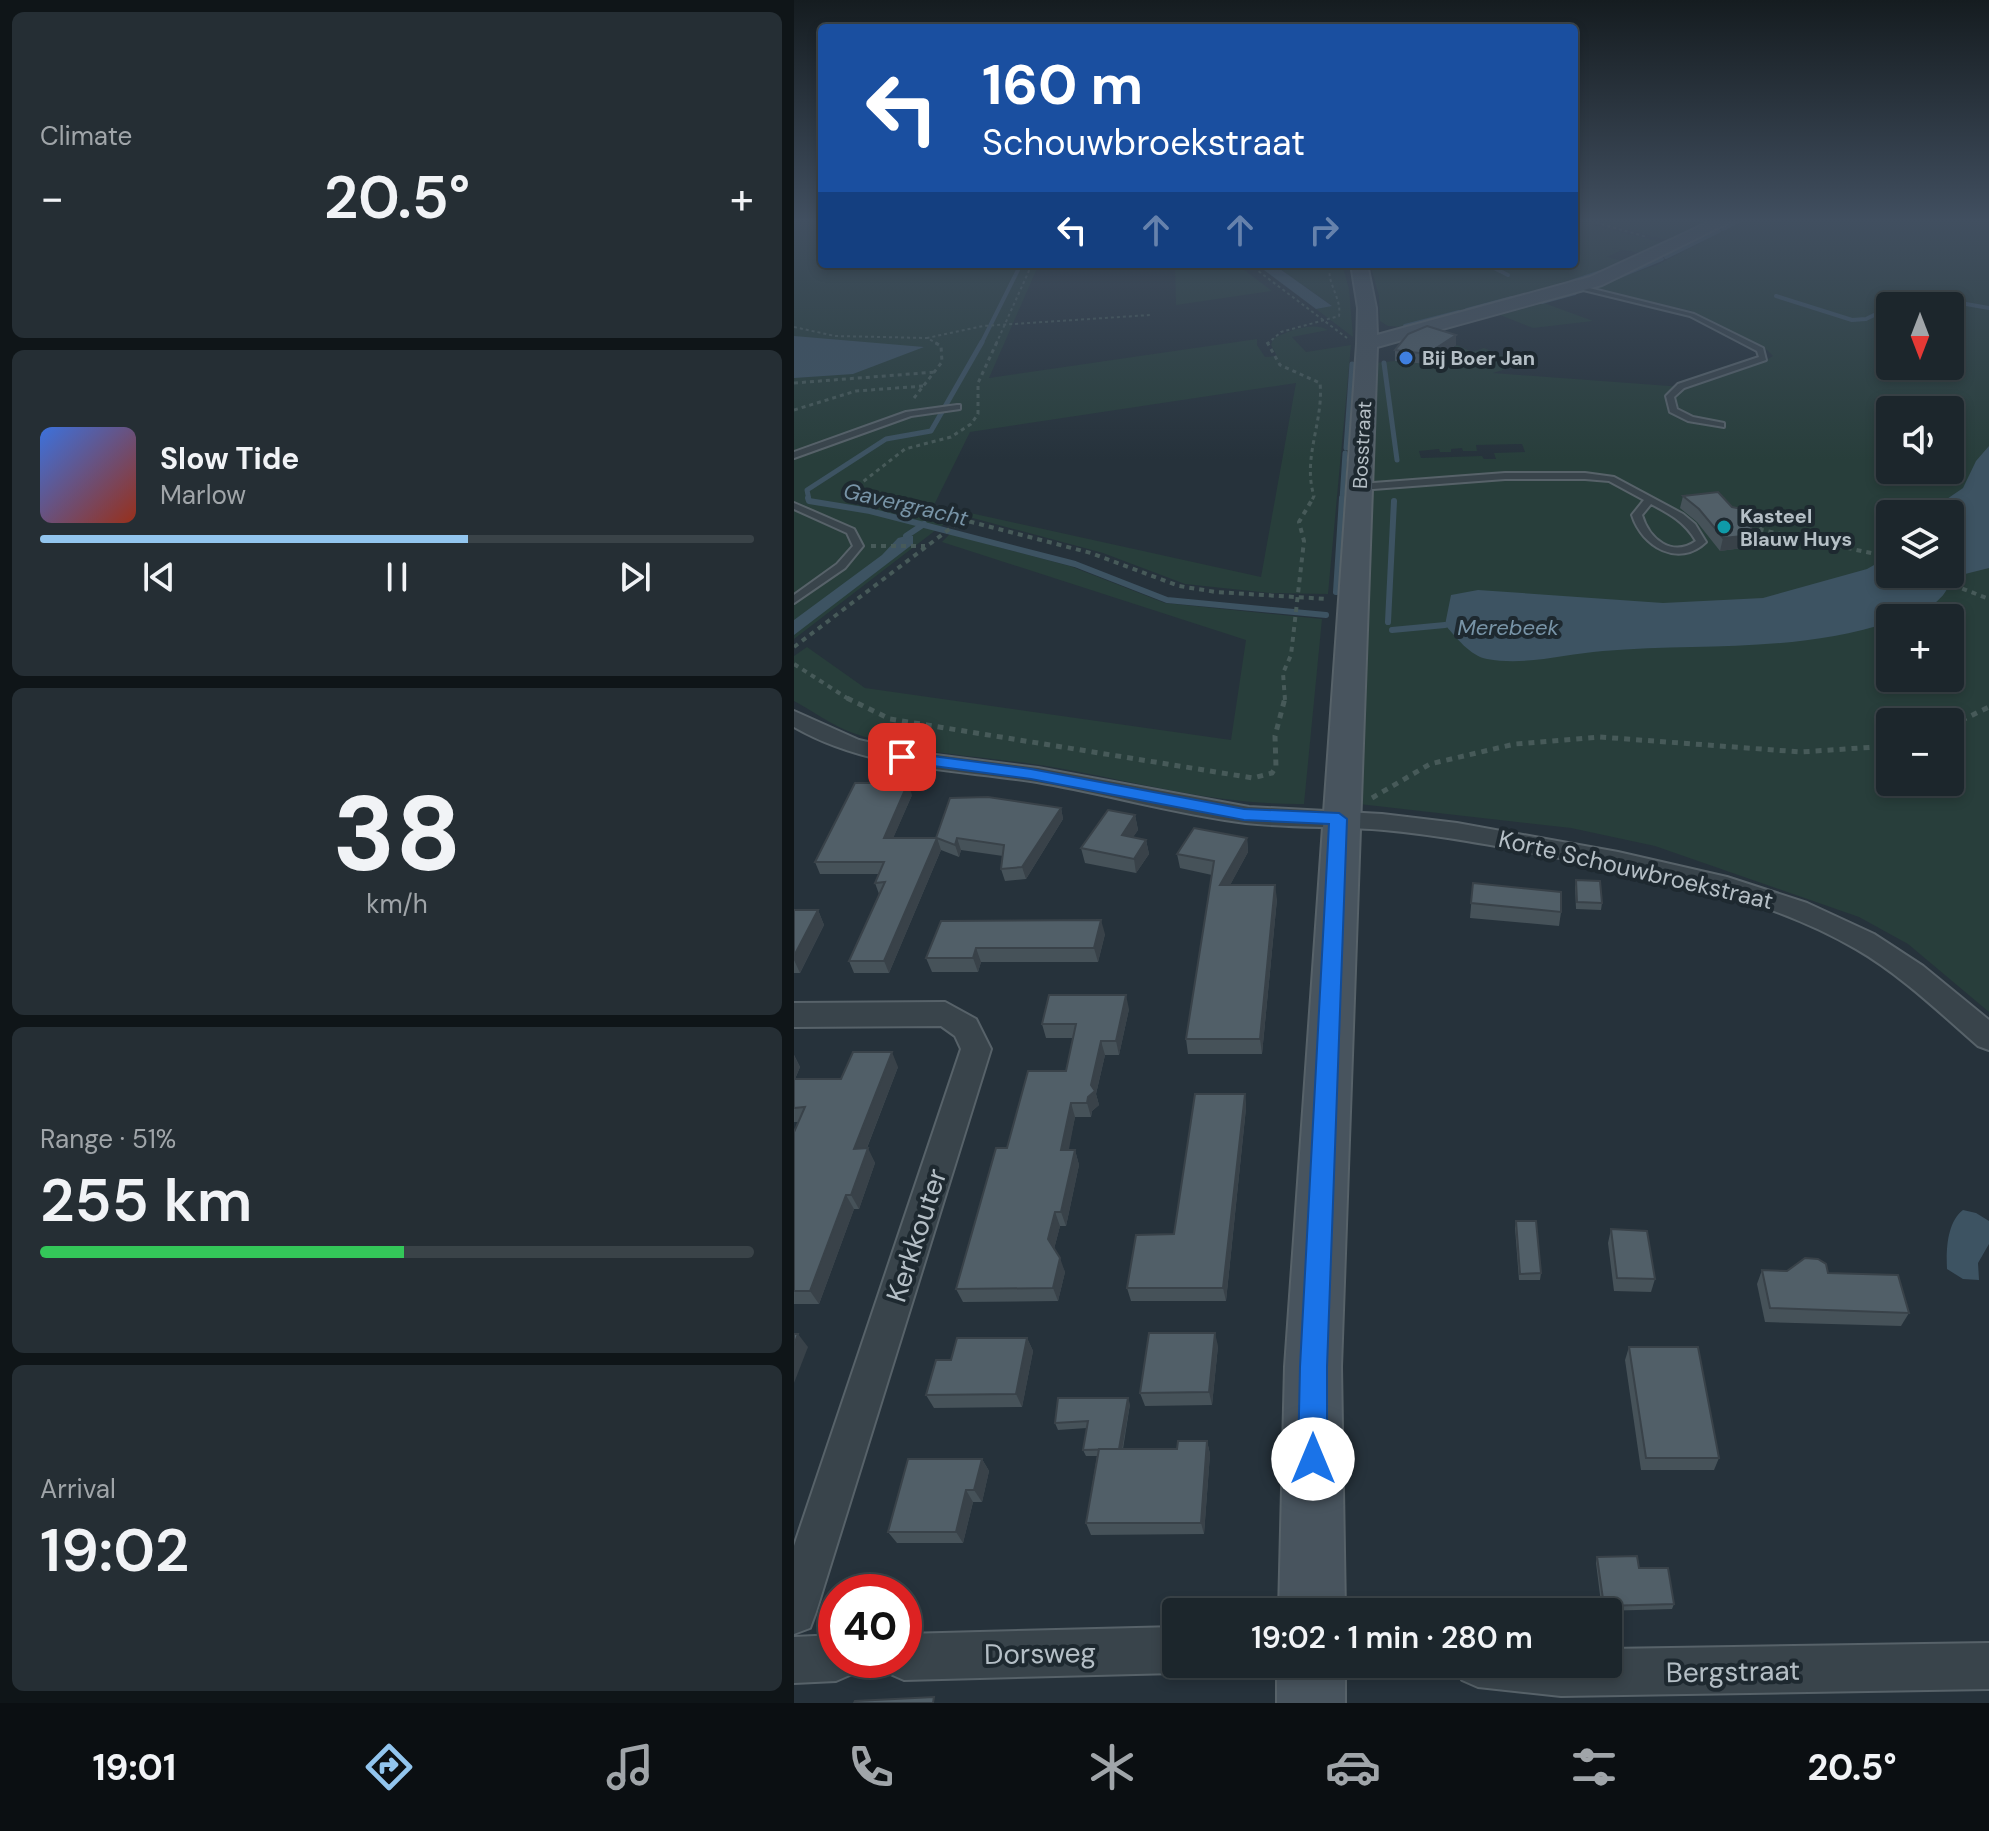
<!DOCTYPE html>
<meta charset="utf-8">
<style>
:root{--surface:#1c262c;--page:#252e34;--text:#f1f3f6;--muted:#a0a5a9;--line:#3a4348;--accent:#92c5ee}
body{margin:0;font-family:"DM Sans",sans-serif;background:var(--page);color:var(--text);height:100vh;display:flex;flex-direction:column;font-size:30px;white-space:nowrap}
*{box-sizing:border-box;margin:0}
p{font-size:26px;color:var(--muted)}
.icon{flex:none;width:44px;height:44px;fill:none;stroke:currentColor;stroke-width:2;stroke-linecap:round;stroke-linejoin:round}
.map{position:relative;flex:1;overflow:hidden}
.drawer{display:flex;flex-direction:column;gap:12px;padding:12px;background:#0f1518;width:794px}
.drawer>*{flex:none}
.top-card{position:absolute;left:24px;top:24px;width:760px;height:244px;border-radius:8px;box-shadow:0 4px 12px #0003,0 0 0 2px var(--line);background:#1a4fa0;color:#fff;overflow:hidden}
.needle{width:52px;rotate:180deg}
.fabs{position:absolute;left:1082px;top:292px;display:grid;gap:16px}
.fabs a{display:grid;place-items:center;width:88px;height:88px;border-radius:8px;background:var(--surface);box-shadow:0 4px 12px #0003,0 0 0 2px var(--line);font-size:40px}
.speed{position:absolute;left:24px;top:1574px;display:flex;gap:16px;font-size:40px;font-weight:700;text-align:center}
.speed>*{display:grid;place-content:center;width:104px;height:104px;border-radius:50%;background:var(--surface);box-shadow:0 4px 12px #0003,0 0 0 2px var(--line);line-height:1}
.speed .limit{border:12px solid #d22;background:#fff;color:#111}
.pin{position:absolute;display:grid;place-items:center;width:68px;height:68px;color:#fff;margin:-34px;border-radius:16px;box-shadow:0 4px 12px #0006}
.me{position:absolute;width:88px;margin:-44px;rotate:0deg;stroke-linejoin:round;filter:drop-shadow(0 0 6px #0008)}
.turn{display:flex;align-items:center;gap:28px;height:168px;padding:0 32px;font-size:36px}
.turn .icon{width:104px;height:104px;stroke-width:2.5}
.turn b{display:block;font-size:56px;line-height:68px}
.lanes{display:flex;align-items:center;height:76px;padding:0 32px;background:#0003;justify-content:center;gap:40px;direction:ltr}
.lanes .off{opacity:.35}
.big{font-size:60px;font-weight:600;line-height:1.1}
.drawer .card{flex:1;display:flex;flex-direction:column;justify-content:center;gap:12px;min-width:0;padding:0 28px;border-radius:12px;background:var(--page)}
.drawer .dial{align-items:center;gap:0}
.dial b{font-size:104px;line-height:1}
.song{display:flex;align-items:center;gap:24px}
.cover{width:96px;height:96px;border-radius:12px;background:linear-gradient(135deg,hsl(220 70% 55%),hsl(10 70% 35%))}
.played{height:8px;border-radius:4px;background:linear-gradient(90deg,var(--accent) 60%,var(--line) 60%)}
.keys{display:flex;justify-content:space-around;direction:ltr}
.heat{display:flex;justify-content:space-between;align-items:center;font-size:44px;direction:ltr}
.charge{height:12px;border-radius:6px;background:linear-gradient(90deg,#34c759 51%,var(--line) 0)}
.trip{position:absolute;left:368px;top:1598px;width:460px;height:80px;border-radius:8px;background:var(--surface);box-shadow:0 4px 12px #0003,0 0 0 2px var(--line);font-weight:600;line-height:80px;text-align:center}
.menu{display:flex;height:128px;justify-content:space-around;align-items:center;background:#0b0f12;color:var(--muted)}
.menu .icon{width:56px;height:56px}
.menu .on{color:var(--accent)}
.menu b{font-size:36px;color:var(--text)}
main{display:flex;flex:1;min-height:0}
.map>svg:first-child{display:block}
</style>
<main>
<section class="drawer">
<div class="card"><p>Climate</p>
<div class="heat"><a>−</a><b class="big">20.5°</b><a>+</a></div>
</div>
<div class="card">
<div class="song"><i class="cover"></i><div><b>Slow Tide</b><p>Marlow</p></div></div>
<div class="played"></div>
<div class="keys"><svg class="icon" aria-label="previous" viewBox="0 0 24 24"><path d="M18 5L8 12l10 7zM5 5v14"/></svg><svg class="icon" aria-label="pause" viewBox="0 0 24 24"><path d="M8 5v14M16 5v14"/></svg><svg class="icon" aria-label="next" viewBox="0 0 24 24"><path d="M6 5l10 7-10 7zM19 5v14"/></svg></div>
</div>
<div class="card dial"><b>38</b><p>km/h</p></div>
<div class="card"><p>Range · 51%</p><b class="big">255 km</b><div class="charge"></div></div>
<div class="card"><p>Arrival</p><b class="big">19:02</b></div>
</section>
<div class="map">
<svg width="1195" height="1703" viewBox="0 0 1195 1703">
<rect width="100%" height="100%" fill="#26323b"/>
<g fill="#283e3b" fill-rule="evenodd">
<path d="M0 221H28V264H245L195 378 463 339V345L471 357 483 356 477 345 479 339C493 331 519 321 534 330L498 337 512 352 557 345 534 594 476 593 391 584 309 553 164 514 74 496 46 495 151 523 0 639ZM502 383 467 577 140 505 176 432Z"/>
<path d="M780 221 871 243 847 253 813 247 828 250 813 257 829 261 776 283 609 327 594 326 586 321 585 296 576 264H780Z"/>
<path d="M802 221H918L877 241Z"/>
<path d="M949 221H1195V1012L1114 944 1065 917 861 846 777 828 565 804 572 698 581 363 601 361 633 364 663 345 678 352 690 348 728 364 699 373 889 387 969 362 979 356 972 349 898 311 795 288 863 265ZM1096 306H1156V366H1096ZM1096 410H1156V470H1096ZM728 444 731 452 700 453 702 459H690L688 456 627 458 625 451 645 449 646 452H657V449L668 448 669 451H683L682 445ZM1096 514H1156V574H1096ZM1096 618H1156V678H1096ZM1096 722H1156V782H1096Z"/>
<path d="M381 264H442L478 291 382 305Z"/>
<path d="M479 264H548L555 289 559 337 522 309 537 305Z"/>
<path d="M750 303 799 321 739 328 706 315Z"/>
<path d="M156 534 276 566 371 603 528 619 510 804C429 805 354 785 275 770 205 756 128 757 59 733 39 726 19 711 0 701V656L13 647 71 688 437 740 452 640 148 542Z"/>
</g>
<g fill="#3d5362">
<path d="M462 264H479L538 306 522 309Z"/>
<path d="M0 336 130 347 59 374 0 378Z"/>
<path d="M1195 446V568L1151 579 1153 589C1144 607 1116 618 1096 618V622C1003 653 906 643 809 651 771 654 732 666 693 659 676 656 662 637 651 625L657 595 684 590 869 603 969 598 1073 569 1096 556V574H1156V514H1131L1169 488 1182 461Z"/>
<path d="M112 536H119V544L0 635V620L88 555 104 538Z"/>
<path d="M1169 1210 1182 1213 1195 1221V1244L1184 1263 1185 1280 1169 1279 1153 1269C1152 1250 1153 1222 1169 1210Z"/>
</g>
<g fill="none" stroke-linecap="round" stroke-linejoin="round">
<g stroke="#3d5362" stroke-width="4">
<path d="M929 229 944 221"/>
<path d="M882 238 916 221"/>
<path d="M872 257 925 231"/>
<path d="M692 264 714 275"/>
<path d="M777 282 810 271"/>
<path d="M795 289 868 259"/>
<path d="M982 296 1058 320 1072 319 1121 295 1195 308"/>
<path d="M748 302 781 293"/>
<path d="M673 310 718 298"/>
<path d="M611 326 665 312"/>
<path d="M187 344 227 264"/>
</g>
<g stroke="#3d5362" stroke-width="5">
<path d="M590 363 603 460"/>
<path d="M552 448 558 364"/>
<path d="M15 500 13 490 92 439 137 431 188 342"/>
<path d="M548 500 551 453"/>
</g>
<g stroke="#3d5362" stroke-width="6">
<path d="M14 498 15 501 76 511 281 564 373 600 532 615"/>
<path d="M112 536 130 524"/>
<path d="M542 592 548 498"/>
<path d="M594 622 600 501"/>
<path d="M598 630 651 625"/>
</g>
<defs>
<g id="lane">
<path d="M783 285 900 314 969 348 972 360 890 388 880 397 883 409 899 417 930 423V427L894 421 876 412 872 396 884 384 965 357 963 351 896 316 781 288Z"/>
<path d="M163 405H166V409L117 416 0 458V452L112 412Z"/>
<path d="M711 473H791L820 477 889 514 901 524 912 542C885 568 848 547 838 515L850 500 815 481 791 479H711L566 490 561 487 566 484ZM857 504C876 514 891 522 902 541 878 558 855 539 848 515Z"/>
<path d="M0 503 60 529 69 546 51 568 0 603V595L43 564 59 546 53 533 0 509Z"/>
</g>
<g id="street">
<path d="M0 711 65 740 118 752 244 768 455 807 588 814 663 823 824 852 933 877 1013 903 1080 934 1129 966 1195 1020V1050L1184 1046C1145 1012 1107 975 1062 949 976 899 878 880 782 861 718 849 654 836 590 830 544 826 498 828 452 823 381 814 313 794 243 782 160 769 75 770 0 727Z"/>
<path d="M151 1002 182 1019 197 1049 22 1612 16 1628 0 1634V1546L167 1049 161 1036 147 1026 0 1027V1003Z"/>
<path d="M382 1627V1664H399L382 1673 110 1680 94 1673 88 1660H110V1634Z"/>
<path d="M42 1635V1660H64L58 1674 42 1681 0 1683V1637Z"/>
<path d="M1195 1643V1689L767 1696 684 1687 668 1680 661 1664H814V1649Z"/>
</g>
<g id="secondary">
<path d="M918 221H938L808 285 583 347 547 1367 551 1612H485L491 1367 563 344 564 308 557 264H573L582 308 583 335 796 277Z"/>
<rect x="483" y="1664" width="68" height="39"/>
</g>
</defs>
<use href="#lane" stroke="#576269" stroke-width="4"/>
<use href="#street" stroke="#576269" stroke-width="4"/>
<use href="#secondary" stroke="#576269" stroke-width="4"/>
<g stroke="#475a59" stroke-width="2" stroke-dasharray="3 3" stroke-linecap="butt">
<path d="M796 221 853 237"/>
<path d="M455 264 553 338"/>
<path d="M0 327 41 336 133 338"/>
<path d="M144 344 133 338 189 326 356 315"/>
<path d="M202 344 238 264"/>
<path d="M473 344 487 332 545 316C548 297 532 284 536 264"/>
</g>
<g stroke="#475a59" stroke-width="3" stroke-dasharray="4 4" stroke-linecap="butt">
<path d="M473 342 486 365 526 383C530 421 508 458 520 496L518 500"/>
<path d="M0 383 142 372"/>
<path d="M120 398 148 362 147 346 140 342"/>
<path d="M0 410 62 391 130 386"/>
<path d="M73 500 59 494 66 484 111 449 157 437 177 424 184 414V383L203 342"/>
</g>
<g stroke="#475a59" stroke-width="4" stroke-dasharray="5 5" stroke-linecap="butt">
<path d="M68 498 139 512 297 553 385 586 422 592 533 599"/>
<path d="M950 515 968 530 1096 557"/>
<path d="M77 546H131"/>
<path d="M1131 574 1195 599"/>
<path d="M0 647 174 515"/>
<path d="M0 664 56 700"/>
<path d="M491 700 489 673 497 655 510 541 505 522 519 498"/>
</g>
<g stroke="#475a59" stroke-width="5" stroke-dasharray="6 6" stroke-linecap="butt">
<path d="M53 698 96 719 459 778 478 773 482 767 481 736 491 698"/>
<path d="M1156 726 1195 707"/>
<path d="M578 798 636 764 721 744 806 737 1007 752 1096 746"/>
</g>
<use href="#lane" fill="#39444b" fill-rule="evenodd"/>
<use href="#street" fill="#39444b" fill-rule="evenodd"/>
<use href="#secondary" fill="#48545e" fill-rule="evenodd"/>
</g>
<g fill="#465259">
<path d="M662 335V345L633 364 601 361V350Z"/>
<path d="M889 496 956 547 926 551 903 522 886 508Z"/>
<path d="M118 795 99 838H142L267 808 269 819 232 879 211 881 207 869 209 856 167 850 165 857 147 850 95 973H60L55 961 85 894 81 883 85 874H26L21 862Z"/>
<path d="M341 815 344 830 339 837 352 840 355 854 342 873 291 863 287 848Z"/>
<path d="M453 838 454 852 436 885 483 899 468 1054H394L392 1039 418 875 386 868 383 854Z"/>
<path d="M782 880 808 903 807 910 782 909 781 887Z"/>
<path d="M679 883 767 912 765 926 676 918Z"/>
<path d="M0 910H24L30 925 6 973H0Z"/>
<path d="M147 921 311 934 304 962H187L184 972H138L132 958Z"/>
<path d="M335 1009 325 1055H311L302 1094 305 1105 298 1111 297 1117H281L274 1150H281L285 1165 272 1226H266L260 1249 271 1272 264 1301 169 1302 162 1289 213 1148 272 1071 279 1038H252L248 1024Z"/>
<path d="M0 1055 6 1067 1 1079H47L104 1067 73 1148 81 1163 65 1209H60L25 1304H0V1132L5 1122H0Z"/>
<path d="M451 1094 452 1108 432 1301H337L333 1288 380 1234Z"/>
<path d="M722 1221 747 1273 746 1280H725L721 1228Z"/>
<path d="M817 1229 861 1279 857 1292 820 1291 814 1243Z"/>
<path d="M968 1270 1034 1273 1115 1313 1107 1326 971 1322 963 1284Z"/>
<path d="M233 1338 239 1351 228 1407 140 1408 132 1395 157 1360Z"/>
<path d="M424 1346 418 1405 351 1406 346 1393Z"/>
<path d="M835 1347 925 1458 920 1470H847L831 1360Z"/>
<path d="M336 1404 329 1449H383L413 1441 416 1454 410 1534 297 1535 292 1523 303 1456H292L289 1450 293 1428 264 1430 261 1423Z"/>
<path d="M188 1459 195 1471 188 1502H179L169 1543H103L94 1532Z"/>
<path d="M803 1557 845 1568 880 1604 878 1609 808 1611 802 1563Z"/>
</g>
<g fill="#394249">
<path d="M662 335V345L633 364V354Z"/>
<path d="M959 535 956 547 926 551 929 538Z"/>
<path d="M114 783 118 795 94 850 90 838Z"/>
<path d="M267 808 269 819 232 879 228 867Z"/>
<path d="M341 815 344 830 331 849 328 835Z"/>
<path d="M143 838 147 850 95 973 90 961Z"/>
<path d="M163 838 167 850 165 857 161 845Z"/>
<path d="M453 838 454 852 428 900 426 885Z"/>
<path d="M352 840 355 854 342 873 340 859Z"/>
<path d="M481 885 483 899 468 1054 466 1039Z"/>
<path d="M24 910 30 925 6 973 0 960V956Z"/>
<path d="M307 920 311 934 304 962 300 948Z"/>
<path d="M182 948 187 962 184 972 179 958Z"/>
<path d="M332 995 335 1009 325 1055 322 1041Z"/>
<path d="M307 1041 311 1055 302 1094 305 1105 298 1111 297 1117 293 1103Z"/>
<path d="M98 1052 104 1067 67 1163 60 1149Z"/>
<path d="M0 1055 6 1067 0 1081Z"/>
<path d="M451 1094 452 1108 432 1301 429 1288Z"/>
<path d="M277 1103 281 1117 272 1165 267 1150Z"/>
<path d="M74 1148 81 1163 65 1209 57 1195Z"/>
<path d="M281 1150 285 1165 272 1226 267 1212Z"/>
<path d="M52 1195 60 1209 25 1304 16 1291Z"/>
<path d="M261 1212 266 1226 259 1253 254 1239Z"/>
<path d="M266 1258 271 1272 264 1301 259 1288Z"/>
<path d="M421 1333 424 1346 418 1405 415 1392Z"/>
<path d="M4 1334 14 1347 0 1383V1345Z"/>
<path d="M233 1338 239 1351 228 1407 222 1394Z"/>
<path d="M334 1398 336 1404 327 1456 325 1450Z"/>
<path d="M413 1441 416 1454 410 1534 407 1523Z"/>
<path d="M188 1459 195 1471 188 1502 180 1490Z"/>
<path d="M172 1490 179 1502 169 1543 162 1532Z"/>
</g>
<g fill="#515f68" stroke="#394249" stroke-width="2">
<path d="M633 326 662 335 633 354 601 350 614 334Z"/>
<path d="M924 492 938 507 953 510 959 535 929 538 905 509 889 496Z"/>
<path d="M61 783H114L90 838H142L156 798 194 797 267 808 228 867 207 869 210 845 163 838 161 845 143 838 90 961H55L91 882 81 883 90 862H21Z"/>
<path d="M314 810 341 815 328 835 352 840 340 859 287 848Z"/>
<path d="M400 828 453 838 426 885H481L466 1039H392L420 861 383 854Z"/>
<path d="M782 880 806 881 808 903 783 902Z"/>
<path d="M679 883 767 892V912L677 903Z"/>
<path d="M0 910H24L0 956Z"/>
<path d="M307 920 300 948H182L179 958H132L147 921Z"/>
<path d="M255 995H332L322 1041H307L297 1085 301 1091 294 1097 293 1103H277L267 1150H281L267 1212H261L254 1239 266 1258 259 1288 162 1289 202 1148H213L234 1071H272L282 1024H248Z"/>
<path d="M59 1052H98L60 1149 74 1148 57 1195H52L16 1291H0V1132L11 1107 0 1108V1079H47Z"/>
<path d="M401 1094H451L429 1288H333L342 1235 380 1234Z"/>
<path d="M722 1221H742L747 1273 726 1274Z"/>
<path d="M817 1229 853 1231 861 1279 823 1278Z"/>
<path d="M1011 1258 1024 1259 1032 1264 1034 1273 1104 1275 1115 1313 976 1308 968 1270 993 1271Z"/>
<path d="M355 1333H421L415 1392 346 1393Z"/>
<path d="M0 1334H4L0 1345Z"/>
<path d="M163 1338H233L222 1394 132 1395 142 1360H157Z"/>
<path d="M835 1347H904L925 1458H852Z"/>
<path d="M264 1398H334L325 1449 289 1450 294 1421 261 1423Z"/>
<path d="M384 1441H413L407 1523H292L305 1449H383Z"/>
<path d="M114 1459H188L180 1490H172L162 1532H94Z"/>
<path d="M843 1556 845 1568H874L880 1604 810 1606 803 1557Z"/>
<path d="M140 1697 139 1703H60L61 1701Z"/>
</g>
<linearGradient id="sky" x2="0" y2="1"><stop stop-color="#151c20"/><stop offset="0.48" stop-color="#414f60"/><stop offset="1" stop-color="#414f60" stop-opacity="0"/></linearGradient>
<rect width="1195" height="460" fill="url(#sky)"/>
<path fill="#1a73e8" stroke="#114b97" stroke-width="2" d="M108 752 237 769 450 809 545 813 553 819 533 1367V1459L529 1469 519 1473 509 1469 504 1459 506 1367 535 824 450 820 237 779 102 761 99 757 102 753Z"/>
<circle fill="#3f7fe0" stroke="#1e2930" stroke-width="3" cx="612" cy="358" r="8"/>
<circle fill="#0f9aa8" stroke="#1e2930" stroke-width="3" cx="930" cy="527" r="8"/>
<g text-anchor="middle" stroke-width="8" stroke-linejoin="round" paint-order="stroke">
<g font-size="20" font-weight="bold" fill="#b5bfc6" stroke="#1e2930" text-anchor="start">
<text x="628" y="365">Bij Boer Jan</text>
<text x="946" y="523">Kasteel<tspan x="946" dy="23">Blauw Huys</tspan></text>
</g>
<g font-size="20" fill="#b5bfc6" stroke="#1e2930">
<text transform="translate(568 445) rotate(-87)" y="7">Bosstraat</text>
</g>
<g font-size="22" font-style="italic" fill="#7894a7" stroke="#1e2930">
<text transform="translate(112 504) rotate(13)" y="8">Gavergracht</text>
<text x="714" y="635">Merebeek</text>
</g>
<g font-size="24" fill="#b5bfc6" stroke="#1e2930">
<text transform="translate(842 870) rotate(13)" y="8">Korte Schouwbroekstraat</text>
</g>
<g font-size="28" fill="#b5bfc6" stroke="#1e2930">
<text transform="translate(122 1235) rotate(-72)" y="10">Kerkkouter</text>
<text transform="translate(246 1653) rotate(-1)" y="10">Dorsweg</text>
<text transform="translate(939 1671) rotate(-1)" y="10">Bergstraat</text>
</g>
</g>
</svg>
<div class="fabs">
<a><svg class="needle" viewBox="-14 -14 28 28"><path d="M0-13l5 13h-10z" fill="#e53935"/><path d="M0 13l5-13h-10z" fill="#a0a5a9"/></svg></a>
<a><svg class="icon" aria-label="sound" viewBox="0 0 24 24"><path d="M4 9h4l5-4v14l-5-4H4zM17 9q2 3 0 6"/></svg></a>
<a><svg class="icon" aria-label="layers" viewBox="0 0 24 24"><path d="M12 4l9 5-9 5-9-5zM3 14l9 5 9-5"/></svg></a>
<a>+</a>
<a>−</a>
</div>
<div class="speed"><div class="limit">40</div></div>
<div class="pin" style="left:108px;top:757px;background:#d93025"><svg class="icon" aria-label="arrive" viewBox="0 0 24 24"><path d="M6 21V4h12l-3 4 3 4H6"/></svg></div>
<svg class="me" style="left:519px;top:1459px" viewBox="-20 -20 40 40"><circle r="19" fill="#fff"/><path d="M0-13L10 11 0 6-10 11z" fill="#1a73e8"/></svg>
<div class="trip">19:02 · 1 min · 280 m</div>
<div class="top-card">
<div class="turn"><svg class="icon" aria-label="left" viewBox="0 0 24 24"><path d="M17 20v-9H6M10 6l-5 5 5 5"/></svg><div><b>160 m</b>Schouwbroekstraat</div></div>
<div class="lanes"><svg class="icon" aria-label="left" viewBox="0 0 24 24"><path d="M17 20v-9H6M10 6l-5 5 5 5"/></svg><svg class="icon off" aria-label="ahead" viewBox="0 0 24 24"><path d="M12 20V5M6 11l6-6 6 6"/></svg><svg class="icon off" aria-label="ahead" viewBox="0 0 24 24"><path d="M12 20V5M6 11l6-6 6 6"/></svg><svg class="icon off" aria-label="right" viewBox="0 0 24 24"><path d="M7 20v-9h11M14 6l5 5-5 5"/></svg></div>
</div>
</div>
</main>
<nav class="menu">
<b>19:01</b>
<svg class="icon on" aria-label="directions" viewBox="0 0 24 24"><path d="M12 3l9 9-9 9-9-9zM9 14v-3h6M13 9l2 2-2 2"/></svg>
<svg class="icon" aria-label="music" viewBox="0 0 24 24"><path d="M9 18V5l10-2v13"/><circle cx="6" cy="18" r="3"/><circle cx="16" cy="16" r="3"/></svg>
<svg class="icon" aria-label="phone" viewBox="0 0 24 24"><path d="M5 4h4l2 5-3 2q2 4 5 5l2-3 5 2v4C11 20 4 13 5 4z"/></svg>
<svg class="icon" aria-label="climate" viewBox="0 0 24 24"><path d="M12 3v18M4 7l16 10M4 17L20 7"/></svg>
<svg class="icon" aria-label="car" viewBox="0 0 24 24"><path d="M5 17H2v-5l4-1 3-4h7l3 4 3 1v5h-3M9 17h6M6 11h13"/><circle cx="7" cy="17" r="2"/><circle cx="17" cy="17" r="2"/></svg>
<svg class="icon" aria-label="filters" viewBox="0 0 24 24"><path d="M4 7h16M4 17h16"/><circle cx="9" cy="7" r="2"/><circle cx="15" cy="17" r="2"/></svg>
<b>20.5°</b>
</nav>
